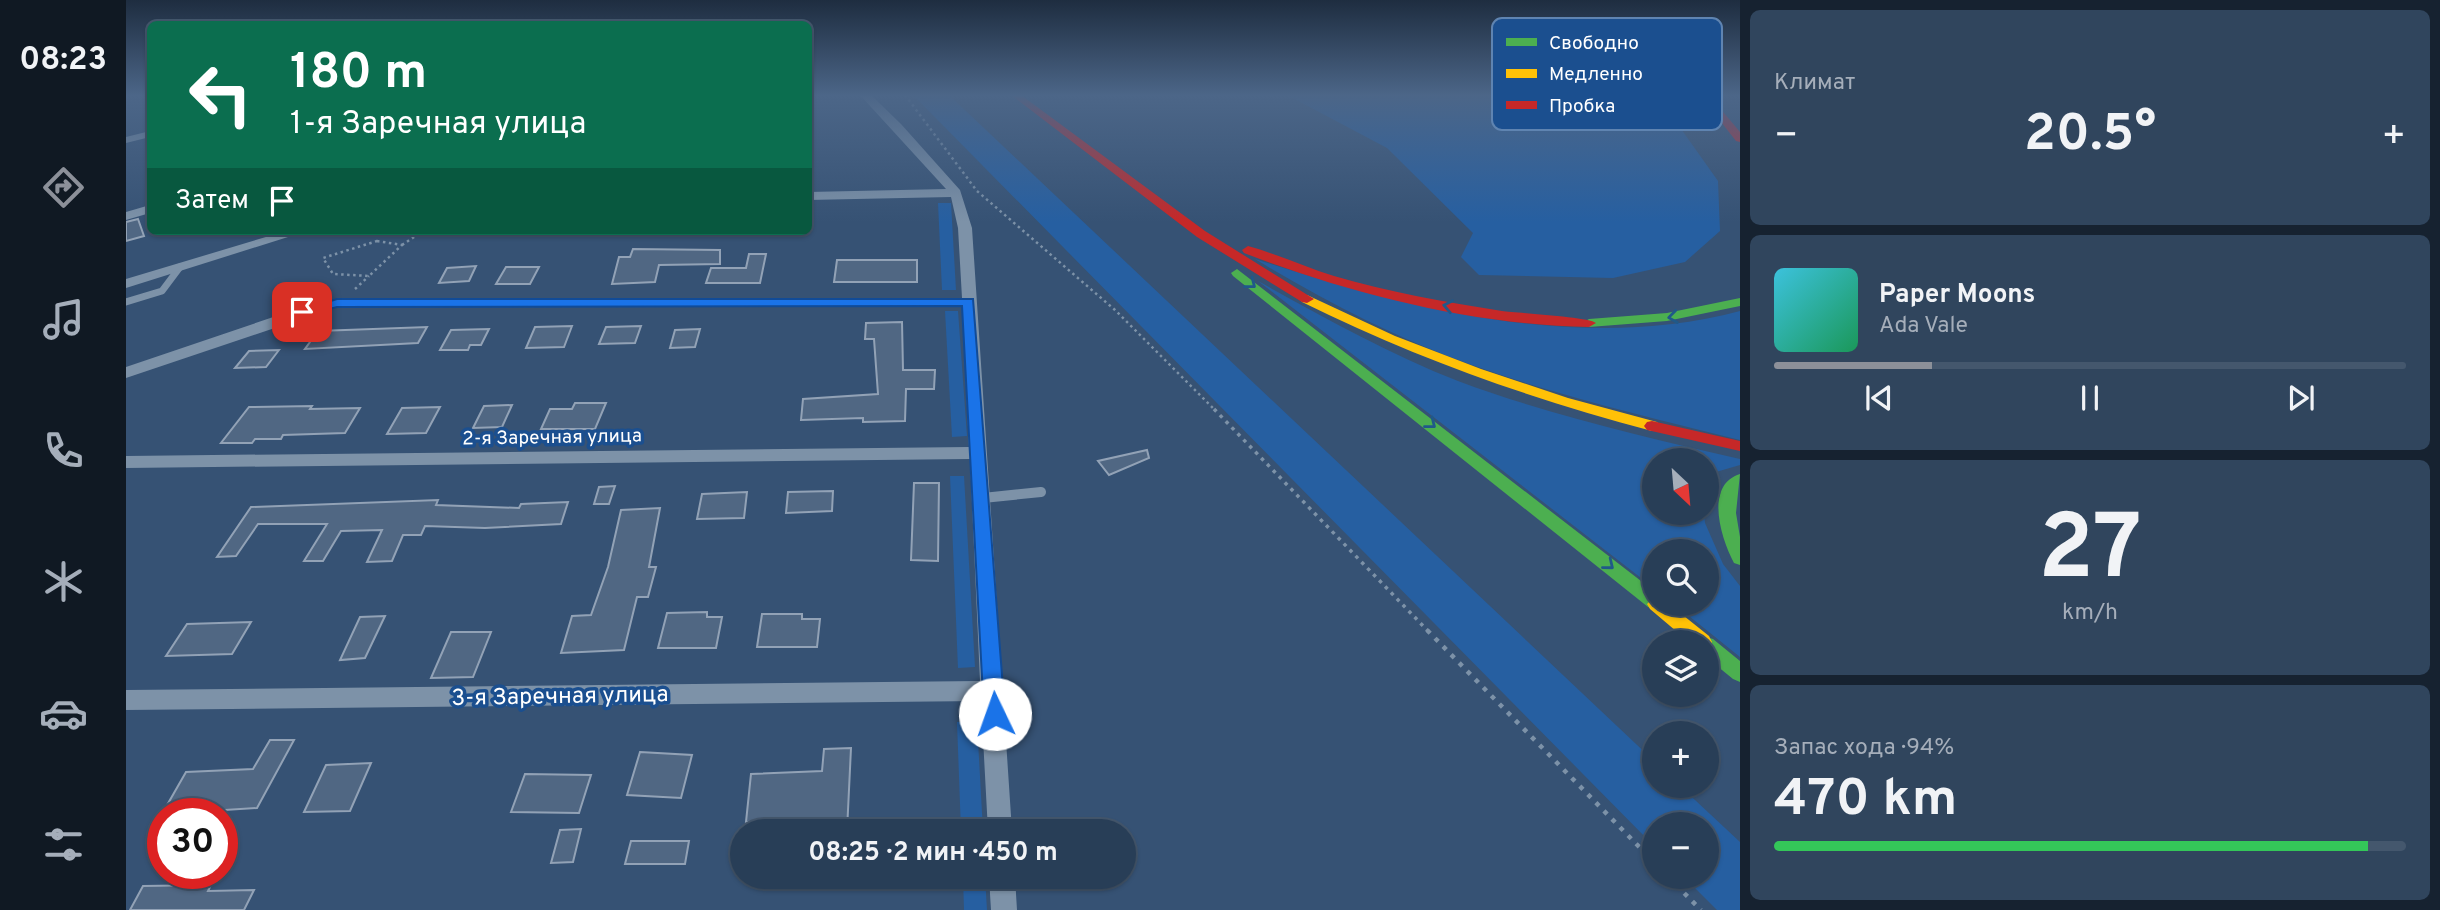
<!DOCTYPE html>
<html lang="ru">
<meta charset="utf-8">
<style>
:root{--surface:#283e57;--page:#30455d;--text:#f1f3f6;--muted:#a5aeba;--line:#44576d;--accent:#8c9099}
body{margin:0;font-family:Overpass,sans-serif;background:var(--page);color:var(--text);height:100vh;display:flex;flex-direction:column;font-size:26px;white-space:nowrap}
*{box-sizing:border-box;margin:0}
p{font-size:23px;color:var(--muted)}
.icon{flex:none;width:38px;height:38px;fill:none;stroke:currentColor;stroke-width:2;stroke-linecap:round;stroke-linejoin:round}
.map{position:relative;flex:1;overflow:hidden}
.sheet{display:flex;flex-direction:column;gap:10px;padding:10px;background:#162230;width:700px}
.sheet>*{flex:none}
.guide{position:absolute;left:21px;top:21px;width:665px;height:214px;border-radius:10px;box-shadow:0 2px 5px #0004,0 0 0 2px var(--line);background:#0b6e4f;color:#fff;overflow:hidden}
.needle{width:46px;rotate:154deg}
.controls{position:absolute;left:1516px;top:448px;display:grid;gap:14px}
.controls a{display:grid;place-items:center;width:77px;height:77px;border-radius:50%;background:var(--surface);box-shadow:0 2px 5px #0004,0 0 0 2px var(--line);font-size:35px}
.speed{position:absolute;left:21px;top:798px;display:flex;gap:14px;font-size:35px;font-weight:700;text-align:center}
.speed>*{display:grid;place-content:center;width:91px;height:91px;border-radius:50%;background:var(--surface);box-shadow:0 2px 5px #0004,0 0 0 2px var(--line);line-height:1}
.speed .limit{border:10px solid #d22;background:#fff;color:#111}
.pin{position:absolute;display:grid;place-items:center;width:60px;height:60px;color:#fff;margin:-30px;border-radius:14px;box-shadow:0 4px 10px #0006}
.me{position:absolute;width:77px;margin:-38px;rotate:357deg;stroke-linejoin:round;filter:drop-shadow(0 0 5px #0008)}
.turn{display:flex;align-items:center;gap:24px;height:147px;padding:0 28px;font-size:32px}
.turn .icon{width:91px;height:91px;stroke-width:2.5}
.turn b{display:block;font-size:49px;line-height:60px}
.then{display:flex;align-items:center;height:66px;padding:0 28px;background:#0003;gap:14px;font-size:26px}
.big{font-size:52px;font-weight:700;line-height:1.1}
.sheet .card{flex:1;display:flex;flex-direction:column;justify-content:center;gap:10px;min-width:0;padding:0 24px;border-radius:10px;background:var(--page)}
.sheet .dial{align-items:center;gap:0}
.dial b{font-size:91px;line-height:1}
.song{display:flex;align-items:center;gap:21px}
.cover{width:84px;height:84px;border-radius:10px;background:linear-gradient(135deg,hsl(190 70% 55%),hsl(150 70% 35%))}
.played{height:7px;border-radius:4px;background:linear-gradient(90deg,var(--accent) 25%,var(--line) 25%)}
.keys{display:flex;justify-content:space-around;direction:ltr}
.heat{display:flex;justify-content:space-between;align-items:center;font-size:38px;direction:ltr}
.charge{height:10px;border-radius:5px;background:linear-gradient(90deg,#34c759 94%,var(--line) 0)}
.trip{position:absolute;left:604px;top:819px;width:406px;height:70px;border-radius:35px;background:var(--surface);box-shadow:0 2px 5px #0004,0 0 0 2px var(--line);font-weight:700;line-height:70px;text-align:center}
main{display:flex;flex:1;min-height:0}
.menu{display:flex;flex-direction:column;width:126px;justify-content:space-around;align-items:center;background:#101923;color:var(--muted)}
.menu .icon{width:49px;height:49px}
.menu .on{color:var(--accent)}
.menu b{font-size:32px;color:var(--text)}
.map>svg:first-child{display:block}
</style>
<main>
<nav class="menu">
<b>08:23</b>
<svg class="icon on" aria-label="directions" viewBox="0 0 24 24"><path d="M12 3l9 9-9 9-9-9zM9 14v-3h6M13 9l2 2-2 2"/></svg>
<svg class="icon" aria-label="music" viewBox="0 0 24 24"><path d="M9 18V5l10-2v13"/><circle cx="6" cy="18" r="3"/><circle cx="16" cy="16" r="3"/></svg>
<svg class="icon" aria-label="phone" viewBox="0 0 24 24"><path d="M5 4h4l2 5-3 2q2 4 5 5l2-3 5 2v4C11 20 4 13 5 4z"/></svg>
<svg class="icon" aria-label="climate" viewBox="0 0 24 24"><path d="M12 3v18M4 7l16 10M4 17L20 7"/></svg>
<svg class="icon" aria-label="car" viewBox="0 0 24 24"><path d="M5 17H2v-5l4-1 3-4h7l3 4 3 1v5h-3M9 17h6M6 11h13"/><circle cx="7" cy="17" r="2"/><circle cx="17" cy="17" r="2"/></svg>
<svg class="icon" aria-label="filters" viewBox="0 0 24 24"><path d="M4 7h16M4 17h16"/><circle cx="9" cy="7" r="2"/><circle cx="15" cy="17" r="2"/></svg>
</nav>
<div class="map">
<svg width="1614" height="910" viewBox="0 0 1614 910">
<rect width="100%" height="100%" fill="#365274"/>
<g fill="#265fa1">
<path d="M800 95H823L1528 761V786H1554L1614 842V910H1591L1558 877H1580V824H1528V846L789 97Z"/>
<path d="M1161 95H1531L1592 181 1594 231 1559 262 1487 278 1353 275 1335 257 1347 233 1261 148Z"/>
<path d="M812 203H825L830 290H816Z"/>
<path d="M1129 259C1284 308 1452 354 1614 311V440C1523 417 1432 396 1343 364 1268 337 1197 300 1129 259Z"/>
<path d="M1132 281C1197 317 1263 354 1332 381 1423 415 1519 437 1614 459V465L1590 472 1580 488V460H1528V513H1578L1579 523 1597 564 1614 586V657L1548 604H1580V551H1528V588Z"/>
<path d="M819 311H832L841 436 826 437Z"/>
<path d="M824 476H838L849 667 832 668Z"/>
<path d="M831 722H851L857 831H835Z"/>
<path d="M837 877H859L861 910H838Z"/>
</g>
<g fill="#506783" stroke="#92a2b6" stroke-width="2">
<path d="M12 219 18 236 0 241V222Z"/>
<path d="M507 249 594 250V264L533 265 529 282 486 284 493 257H504Z"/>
<path d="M623 254H640L634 283H580L585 268H620Z"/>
<path d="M711 260H791V282H708Z"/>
<path d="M350 266 343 281 313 283 321 268Z"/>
<path d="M380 267H413L404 284H370Z"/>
<path d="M776 322 777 370H809L808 389H780L779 421 737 422V418L675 420 677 399 752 394 748 339H739L740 323Z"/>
<path d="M446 326 438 347 400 348 409 327Z"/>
<path d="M515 326 509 343 473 344 480 327Z"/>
<path d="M301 327 292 343 179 349 192 331Z"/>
<path d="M363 329 355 345H344L342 350H314L325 330Z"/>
<path d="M574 329 569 347 544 348 549 330Z"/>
<path d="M153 350 140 367 109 368 123 351Z"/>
<path d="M449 403H480L469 429H415L424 409H446Z"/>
<path d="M386 405 376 427 347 428 358 406Z"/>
<path d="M186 406 184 409 234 408 219 433 157 435 155 439H129L126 443H95L123 407Z"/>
<path d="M314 407 300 433 261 434 276 408Z"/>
<path d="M1021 450 1023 458 983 475 972 461Z"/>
<path d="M788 483H813L812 561 785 560Z"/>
<path d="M489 486 483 504H468L473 487Z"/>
<path d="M707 491 706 511 660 513 662 492Z"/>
<path d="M621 492 618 518 571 519 576 494Z"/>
<path d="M312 500 310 505 393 508 395 504 442 502 435 524 359 528 299 526 295 535H277L266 561 241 562 256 530 215 531 197 561H178L201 524H132L110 556 91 557 125 507Z"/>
<path d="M534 508 523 567H530L522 597H511L498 650 435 653 446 616 465 615 482 567 495 510Z"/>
<path d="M581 612V617H596L590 648H532L541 613Z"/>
<path d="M636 614H676V619H694L691 647H631Z"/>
<path d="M259 616 239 658 214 660 234 617Z"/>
<path d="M125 622 106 654 40 656 61 624Z"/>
<path d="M325 632H365L347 677 305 678Z"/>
<path d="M144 740H168L131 808 36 814 60 772 127 769Z"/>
<path d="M725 748 721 831H692L693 819 620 822 625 774 696 771 698 749Z"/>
<path d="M514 752 566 755 555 798 501 795Z"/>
<path d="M245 763 224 811 178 812 200 765Z"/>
<path d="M399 774 465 775 453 813 385 812Z"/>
<path d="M455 829 447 862 425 863 434 830Z"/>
<path d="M505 841H563L559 864H499Z"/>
<path d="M85 885 82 891 128 890 118 910H4L17 886Z"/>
</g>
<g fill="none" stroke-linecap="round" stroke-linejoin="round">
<g stroke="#7d92a8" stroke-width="2.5" stroke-dasharray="2.5 3.5" stroke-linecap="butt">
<path d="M779 95 851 191 989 310 1090 411"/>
<path d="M251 241 276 245 243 276 207 274 197 258Z"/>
<path d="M276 245 297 231"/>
<path d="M229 289 243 276"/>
</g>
<path stroke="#7d92a8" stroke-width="3.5" stroke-dasharray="3.5 5" stroke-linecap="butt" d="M1088 409 1303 632"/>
<g stroke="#7d92a8" stroke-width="4.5" stroke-dasharray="4.5 7" stroke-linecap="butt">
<path d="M1301 630 1528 862"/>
<path d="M1542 877 1575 910"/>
</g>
<path stroke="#7d92a8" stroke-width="7" d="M0 302 36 291 54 267"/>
<path stroke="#7d92a8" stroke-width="10" d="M857 498 915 492"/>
<g fill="#7d92a8" fill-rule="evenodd">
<path d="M734 95H745L775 124 834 190 846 228 886 831H862L855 701 0 710V690L854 681 844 459 0 468V456L843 447 836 306 211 307 0 378V367L171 309 211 299 836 298 832 228 825 197 682 200V192L820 189Z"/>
<path d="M24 131V137L0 143V137Z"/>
<path d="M24 205V213L0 220V212Z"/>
<path d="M160 231H181L0 288V279Z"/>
<path d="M863 877H889L891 910H865Z"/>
</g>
<g fill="#4caf50" fill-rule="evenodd">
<path d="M1111 269 1528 591V604H1536L1534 607 1528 610 1522 607 1107 276 1105 273Z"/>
<path d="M1614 298V306L1541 321 1463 327 1456 323 1463 319 1541 313Z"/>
<path d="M1614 474 1610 513 1614 537V565L1608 563C1595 539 1578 485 1614 474Z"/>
<path d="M1580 637 1587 639 1614 661V682L1607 679 1580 657V642H1572Z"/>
</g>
<g fill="#ffc107" fill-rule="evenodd">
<path d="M1181 295 1269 336 1355 369 1442 398 1531 422 1534 426 1526 431C1405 399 1289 358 1176 302L1174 299Z"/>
<path d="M1528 597V604H1543L1583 636 1586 642 1583 648 1580 649V642H1563L1524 609 1521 604Z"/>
</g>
<g fill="#c62828" fill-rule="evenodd">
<path d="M885 95H895L1079 231 1188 299 1181 303 1176 302 1071 237Z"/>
<path d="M1574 95H1583L1614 132V142L1610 141Z"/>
<path d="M1122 246C1151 254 1179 267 1208 276 1263 292 1319 302 1376 311 1391 313 1463 317 1470 323L1463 327C1348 325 1224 294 1118 253L1116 250Z"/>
<path d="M1526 421 1614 441V451L1521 430 1518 426 1521 422Z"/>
</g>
</g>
<defs><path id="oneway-chevron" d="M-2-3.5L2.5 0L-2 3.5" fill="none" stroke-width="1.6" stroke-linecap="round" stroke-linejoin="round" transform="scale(1.75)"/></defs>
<g stroke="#205989">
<use href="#oneway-chevron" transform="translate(1125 284) rotate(38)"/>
<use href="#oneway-chevron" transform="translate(1322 306) rotate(-169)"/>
<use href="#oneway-chevron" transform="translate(1547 317) rotate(172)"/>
<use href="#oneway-chevron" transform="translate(1305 424) rotate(38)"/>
<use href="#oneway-chevron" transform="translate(1483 565) rotate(39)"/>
</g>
<linearGradient id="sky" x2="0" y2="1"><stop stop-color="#1e2d40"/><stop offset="0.43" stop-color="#4c6688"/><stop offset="1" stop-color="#4c6688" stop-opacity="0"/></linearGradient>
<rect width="1614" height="222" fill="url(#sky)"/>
<path fill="#1a73e8" stroke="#114b97" stroke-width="2" d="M211 299H847L879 714 876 721 869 724 861 721 858 714 836 306 211 307 176 316 169 312Z"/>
<g text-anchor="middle" stroke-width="7" stroke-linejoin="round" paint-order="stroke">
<g font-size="19" fill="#fff" stroke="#1b4f8f">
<text transform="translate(426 436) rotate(-1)" y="7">2-я Заречная улица</text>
</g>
<g font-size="23" fill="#fff" stroke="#1b4f8f">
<text transform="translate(434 695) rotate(-1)" y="8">3-я Заречная улица</text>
</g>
</g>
<rect x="1366" y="18" width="230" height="112" rx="10" fill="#1b4f8f" stroke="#5f84b1" stroke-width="2"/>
<rect x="1380" y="38" width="31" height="8" fill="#4caf50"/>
<rect x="1380" y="69" width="31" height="9" fill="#ffc107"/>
<rect x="1380" y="101" width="31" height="8" fill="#c62828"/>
<g font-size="19" fill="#fff">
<text x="1423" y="49">Свободно</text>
<text x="1423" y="80">Медленно</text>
<text x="1423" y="112">Пробка</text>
</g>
</svg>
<div class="controls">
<a><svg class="needle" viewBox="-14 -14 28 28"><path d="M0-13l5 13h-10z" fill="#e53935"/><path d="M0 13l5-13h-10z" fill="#a5aeba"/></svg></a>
<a><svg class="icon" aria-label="search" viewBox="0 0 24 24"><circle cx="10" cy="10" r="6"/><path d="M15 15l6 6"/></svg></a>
<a><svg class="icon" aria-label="layers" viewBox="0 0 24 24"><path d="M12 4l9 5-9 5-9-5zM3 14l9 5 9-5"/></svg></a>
<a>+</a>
<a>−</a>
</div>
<div class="speed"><div class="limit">30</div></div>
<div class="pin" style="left:176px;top:312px;background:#d93025"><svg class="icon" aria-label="arrive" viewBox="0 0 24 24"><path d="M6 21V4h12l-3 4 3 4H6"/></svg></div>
<svg class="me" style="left:869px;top:714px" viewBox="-20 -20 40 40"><circle r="19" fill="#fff"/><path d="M0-13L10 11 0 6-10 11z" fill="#1a73e8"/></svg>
<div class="trip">08:25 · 2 мин · 450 m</div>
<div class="guide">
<div class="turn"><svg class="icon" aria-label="left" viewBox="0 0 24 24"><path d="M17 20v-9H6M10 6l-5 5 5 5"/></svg><div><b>180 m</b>1-я Заречная улица</div></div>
<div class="then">Затем<svg class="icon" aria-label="arrive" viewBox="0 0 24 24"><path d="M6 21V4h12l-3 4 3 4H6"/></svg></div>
</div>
</div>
<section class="sheet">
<div class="card"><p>Климат</p>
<div class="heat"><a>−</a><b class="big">20.5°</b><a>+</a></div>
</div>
<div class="card">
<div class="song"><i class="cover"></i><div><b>Paper Moons</b><p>Ada Vale</p></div></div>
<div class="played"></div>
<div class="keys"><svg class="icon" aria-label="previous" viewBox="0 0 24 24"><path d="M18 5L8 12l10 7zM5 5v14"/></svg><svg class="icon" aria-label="pause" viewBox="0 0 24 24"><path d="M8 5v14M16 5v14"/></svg><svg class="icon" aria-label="next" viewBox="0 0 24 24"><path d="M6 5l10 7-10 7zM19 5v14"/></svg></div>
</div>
<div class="card dial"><b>27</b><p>km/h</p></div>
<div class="card"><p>Запас хода · 94%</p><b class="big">470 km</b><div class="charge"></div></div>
</section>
</main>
